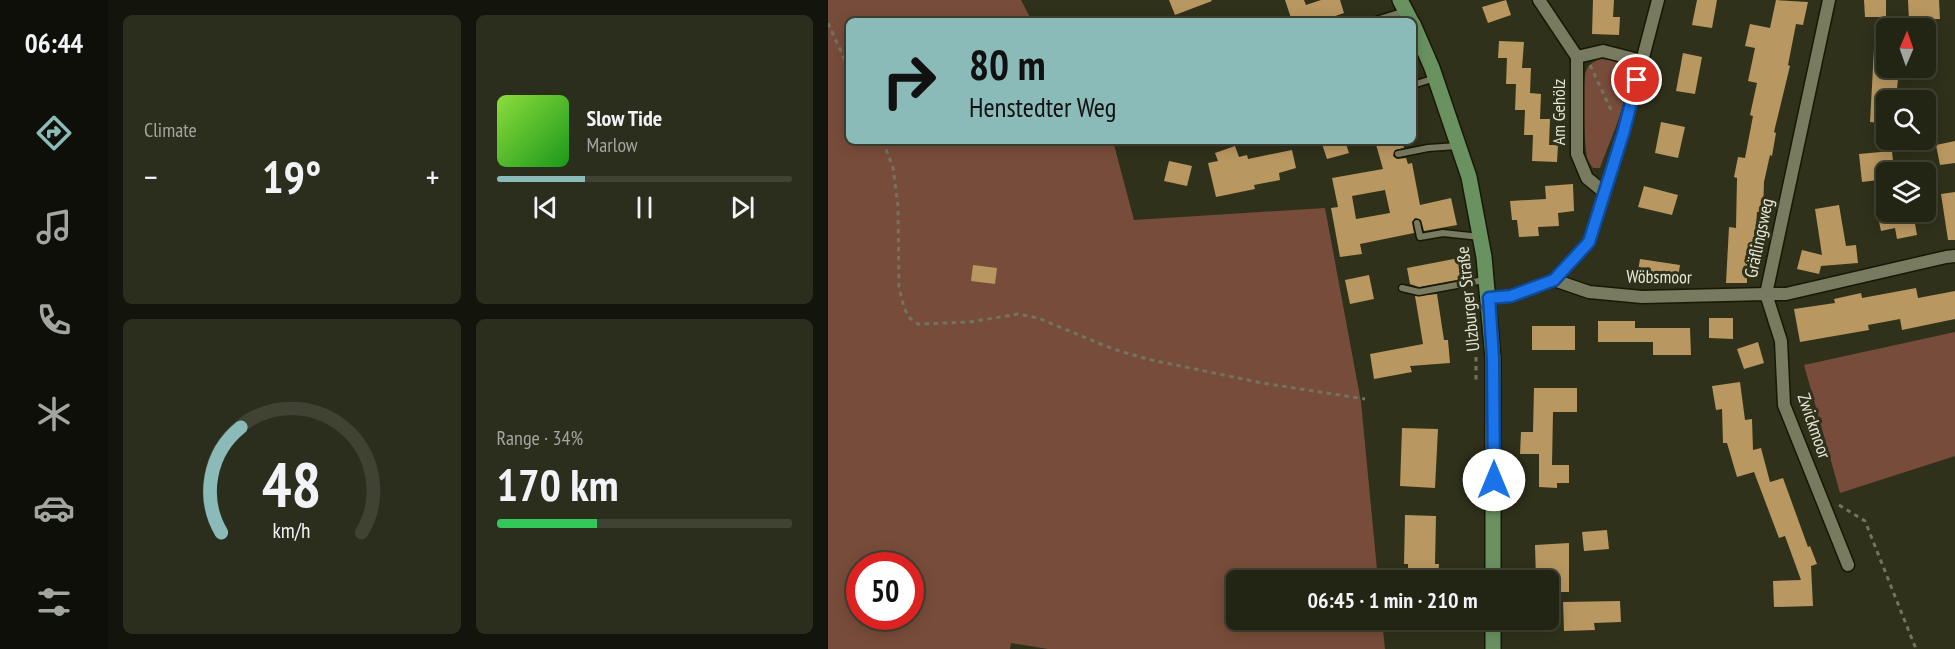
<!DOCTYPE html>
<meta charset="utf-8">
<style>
:root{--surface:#232514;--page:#2b2d1d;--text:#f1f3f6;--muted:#a3a5a0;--line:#404234;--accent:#8bbbb9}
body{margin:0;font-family:"PT Sans Narrow",sans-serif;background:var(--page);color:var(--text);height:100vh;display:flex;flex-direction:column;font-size:22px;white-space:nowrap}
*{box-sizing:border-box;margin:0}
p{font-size:20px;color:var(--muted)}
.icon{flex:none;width:33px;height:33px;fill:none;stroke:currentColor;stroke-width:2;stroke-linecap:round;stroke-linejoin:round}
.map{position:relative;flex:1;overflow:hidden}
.panel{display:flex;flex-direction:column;gap:15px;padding:15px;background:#13140b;width:720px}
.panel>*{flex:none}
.hud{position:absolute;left:18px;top:18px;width:570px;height:126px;border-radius:9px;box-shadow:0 3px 15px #0003,0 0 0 2px var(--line);background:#8bbbb9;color:#111;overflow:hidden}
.needle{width:39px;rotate:2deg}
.fabs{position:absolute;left:1048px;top:18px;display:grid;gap:12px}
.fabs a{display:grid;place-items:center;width:60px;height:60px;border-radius:9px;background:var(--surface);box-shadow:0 3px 15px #0003,0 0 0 2px var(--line);font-size:30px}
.speed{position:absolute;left:18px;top:552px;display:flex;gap:12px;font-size:30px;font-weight:700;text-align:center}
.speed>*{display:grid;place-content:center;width:78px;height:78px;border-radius:50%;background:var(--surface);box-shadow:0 3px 15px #0003,0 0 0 2px var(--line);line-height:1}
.speed .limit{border:9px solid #d22;background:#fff;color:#111}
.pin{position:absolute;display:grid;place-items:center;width:51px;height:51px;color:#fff;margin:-26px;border:3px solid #fff;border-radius:50%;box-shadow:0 2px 6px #0007}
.me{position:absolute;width:66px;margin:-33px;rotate:0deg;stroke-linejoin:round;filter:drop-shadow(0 0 4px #0008)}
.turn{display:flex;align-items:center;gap:21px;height:126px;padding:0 24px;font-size:27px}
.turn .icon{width:78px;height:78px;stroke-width:2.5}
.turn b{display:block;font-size:42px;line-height:51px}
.big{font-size:45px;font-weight:800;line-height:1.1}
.panel .tile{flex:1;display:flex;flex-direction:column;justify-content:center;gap:9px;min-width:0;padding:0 21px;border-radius:9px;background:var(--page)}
.panel .dial{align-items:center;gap:0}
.dial svg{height:156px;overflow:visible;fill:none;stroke:var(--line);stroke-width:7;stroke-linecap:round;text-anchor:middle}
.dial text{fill:var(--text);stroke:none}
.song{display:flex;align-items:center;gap:18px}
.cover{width:72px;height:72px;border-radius:9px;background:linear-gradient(135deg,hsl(90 70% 55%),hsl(120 70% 35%))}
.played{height:6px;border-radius:3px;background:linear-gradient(90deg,var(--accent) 30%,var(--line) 30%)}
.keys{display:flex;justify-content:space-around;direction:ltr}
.heat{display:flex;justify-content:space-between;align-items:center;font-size:33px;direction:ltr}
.charge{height:9px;border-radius:4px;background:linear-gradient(90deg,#34c759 34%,var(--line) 0)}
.panel .tiles{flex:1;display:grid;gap:15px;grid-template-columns:repeat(2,1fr)}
.trip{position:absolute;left:398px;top:570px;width:333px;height:60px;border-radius:9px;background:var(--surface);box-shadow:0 3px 15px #0003,0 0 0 2px var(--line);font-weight:800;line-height:60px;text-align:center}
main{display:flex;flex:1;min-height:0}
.dock{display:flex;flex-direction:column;width:108px;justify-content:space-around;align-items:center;background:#0e0f08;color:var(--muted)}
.dock .icon{width:42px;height:42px}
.dock .active{color:var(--accent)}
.dock b{font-size:27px;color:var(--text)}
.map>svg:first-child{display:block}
</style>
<main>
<nav class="dock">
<b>06:44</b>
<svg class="icon active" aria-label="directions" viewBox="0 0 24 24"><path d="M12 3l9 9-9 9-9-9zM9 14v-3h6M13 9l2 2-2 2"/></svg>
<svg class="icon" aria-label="music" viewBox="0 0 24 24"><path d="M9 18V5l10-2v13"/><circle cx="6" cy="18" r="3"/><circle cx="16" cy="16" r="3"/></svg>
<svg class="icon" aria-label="phone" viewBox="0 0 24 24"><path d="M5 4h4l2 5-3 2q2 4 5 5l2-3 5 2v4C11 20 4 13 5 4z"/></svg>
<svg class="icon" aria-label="climate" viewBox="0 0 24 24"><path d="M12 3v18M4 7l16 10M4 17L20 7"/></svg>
<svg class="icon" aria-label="car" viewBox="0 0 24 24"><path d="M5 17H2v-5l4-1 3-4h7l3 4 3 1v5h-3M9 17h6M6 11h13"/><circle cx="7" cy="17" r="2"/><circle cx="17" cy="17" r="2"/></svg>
<svg class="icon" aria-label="filters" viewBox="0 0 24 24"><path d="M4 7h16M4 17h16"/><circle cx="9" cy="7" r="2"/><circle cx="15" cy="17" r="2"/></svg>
</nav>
<section class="panel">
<div class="tiles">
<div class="tile"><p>Climate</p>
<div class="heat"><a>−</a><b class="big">19°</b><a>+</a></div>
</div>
<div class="tile">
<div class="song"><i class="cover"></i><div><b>Slow Tide</b><p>Marlow</p></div></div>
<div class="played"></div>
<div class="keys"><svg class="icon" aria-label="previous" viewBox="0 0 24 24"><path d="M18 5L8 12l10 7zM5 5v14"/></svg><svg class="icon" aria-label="pause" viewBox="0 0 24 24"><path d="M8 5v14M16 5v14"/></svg><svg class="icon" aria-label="next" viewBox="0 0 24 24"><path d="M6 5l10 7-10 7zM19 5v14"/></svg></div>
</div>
<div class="tile dial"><svg viewBox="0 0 100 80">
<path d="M14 69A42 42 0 1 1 86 69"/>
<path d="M14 69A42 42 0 0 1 24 15" stroke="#8bbbb9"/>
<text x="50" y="56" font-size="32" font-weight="700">48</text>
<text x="50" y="72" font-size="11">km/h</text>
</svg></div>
<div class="tile"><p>Range · 34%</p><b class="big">170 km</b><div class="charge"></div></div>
</div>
</section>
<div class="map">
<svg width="1127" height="649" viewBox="0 0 1127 649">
<rect width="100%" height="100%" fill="#2f311a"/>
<g fill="#784c3a" fill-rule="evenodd">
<path d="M0 0H193L204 21H21V141H285L306 220 497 208 533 402 550 580H408V620H554L557 649H220L183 643 182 649H0ZM32 566H82V616H32Z"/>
<path d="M772 59C782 59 790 62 799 69 803 99 782 139 772 168H765C763 165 761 163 760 160 756 150 754 80 758 71 761 64 765 62 772 59Z"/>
<path d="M1127 332V456L1012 493 976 365Z"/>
</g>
<g fill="#b99760" fill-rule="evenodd">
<path d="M341 0H383L384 1 347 15Z"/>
<path d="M457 0H476L478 5 493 0H512L516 13 493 21H464Z"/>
<path d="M678 0 683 15 660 23 654 7Z"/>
<path d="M765 0H786L785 17H792L791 35 764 34Z"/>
<path d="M869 0H889L884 28 864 25Z"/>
<path d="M948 0 980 2 975 25 968 24 960 65 962 66 946 132 948 133 944 156 942 155 936 182 935 212H929L926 251 919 250V283H898L901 227 908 228 909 178 906 177 910 157 917 158 925 116 922 115 929 83 920 81 927 48 917 46 922 24 942 28Z"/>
<path d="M1036 0H1058V17H1037Z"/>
<path d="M1080 0H1111L1112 19 1081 20Z"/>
<path d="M671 41 696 42 694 68H703L702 93 713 94 712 119H722L721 145H730L729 162 704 161 705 135H696L697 110H687L688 84H678L679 58H670Z"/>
<path d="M1046 49H1059V68H1071L1068 100H1059V124L1042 122Z"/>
<path d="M855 53 874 57 867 94 848 91Z"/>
<path d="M833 122 857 127 850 158 827 153Z"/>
<path d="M493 141H517L521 153 499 159Z"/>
<path d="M547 141H574L576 148 567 150 565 156 569 159 578 158 580 164 584 163 592 205 623 198 629 225 596 231 593 220 587 218 584 222 586 233 532 244 534 254 512 257 503 208 510 207 504 178 555 169ZM557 190 562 213 528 219 524 196Z"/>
<path d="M1127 141V163L1112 165 1108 145Z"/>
<path d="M407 146 411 157 419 155 420 159 464 150 468 168 451 173 452 180 426 185 427 189 388 197 380 163 390 161 387 153Z"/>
<path d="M1064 151 1066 172H1059V179L1034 182 1031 154Z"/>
<path d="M341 161 364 166 359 186 336 181Z"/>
<path d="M745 184 746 211 730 213 731 226 710 227 711 236 691 237 689 220H684L682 201 718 199 717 186Z"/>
<path d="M816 186 850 195 844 215 810 207Z"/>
<path d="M1127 192V240H1120L1113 194Z"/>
<path d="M1011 205 1018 246 1028 245 1030 263 993 266 991 274 969 269 974 250 994 255 987 209Z"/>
<path d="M1049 212H1085L1089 235 1069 239 1067 228 1053 231Z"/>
<path d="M631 258 634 279 591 287 582 284 579 268Z"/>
<path d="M812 259 852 265 849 284 809 278Z"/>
<path d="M145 265 169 268 167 284 143 281Z"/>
<path d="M541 275 546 299 522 304 517 280Z"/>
<path d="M1088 288 1090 298 1127 291V319L1074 330 1072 319 1040 325 1041 330 972 342 966 309 1007 303 1006 299 1033 293 1034 298Z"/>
<path d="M609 294 616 340H620L622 363 582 366 584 372 546 379 542 354 595 344 587 296Z"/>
<path d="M881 318H905V339L881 338Z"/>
<path d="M770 321H807V328H862L863 355H825V342H770Z"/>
<rect x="704" y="326" width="43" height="24"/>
<path d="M930 342 936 363 916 369 909 349Z"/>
<path d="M912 382 917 420 924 419 925 450 933 448 942 482 955 478 980 547 982 546 989 564 983 566 985 606 946 607 945 581 973 580 957 536 951 538 926 472 909 477 899 443H895L894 409 888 410 884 386Z"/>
<path d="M706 388H749V412H725L724 465H741V483H729V488L711 487V454H692L693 432H705Z"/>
<path d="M574 428 610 429 607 488 572 486Z"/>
<path d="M577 515 608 516 607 564H611L610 580H580V564H576Z"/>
<path d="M779 530 781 549 756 551 754 532Z"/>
<path d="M741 543V592H720V580H708L707 545Z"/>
<path d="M792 601 793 622 766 623 767 630 736 631 735 602Z"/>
</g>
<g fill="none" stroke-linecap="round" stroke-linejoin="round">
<defs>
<g id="service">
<path d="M545 21 577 11"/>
<path d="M585 85 607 78"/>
<path d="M570 154 600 148 630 146"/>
<path d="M589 223 592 237 615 233 652 237"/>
<path d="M574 288 591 292 656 280"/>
</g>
<g id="minor">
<path d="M711 0 749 57V154L759 178 776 192"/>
<path d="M1001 0 938 294H958L1118 257 1127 256"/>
<path d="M749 57 775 51 814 61"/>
<path d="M726 280 761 292 814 297 938 294 953 341 956 405 1020 565"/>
<path d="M661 298 683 296 726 280 761 242 795 134 830 0"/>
</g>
<g id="secondary">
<path d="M572 0 583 21"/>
<path d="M585 24 604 68 641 177 656 257 665 358V580"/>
<path d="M665 649V620"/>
</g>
</defs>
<use href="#service" stroke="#171903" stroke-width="9"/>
<use href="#minor" stroke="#171903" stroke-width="15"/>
<use href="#secondary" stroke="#171903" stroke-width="18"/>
<g stroke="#727460" stroke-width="3" stroke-dasharray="4.5 4.5" stroke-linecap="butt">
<path d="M0 23 21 69"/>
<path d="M762 65 785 114"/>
<path d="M55 141 65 168 70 206 71 287 76 308 82 318 90 324 142 322 190 314 210 318 285 349 319 359 434 383 537 399"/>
<path d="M648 348V381"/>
<path d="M1011 505 1037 521 1088 649"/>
</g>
<use href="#service" stroke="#787b60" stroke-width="6"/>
<use href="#minor" stroke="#787b60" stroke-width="12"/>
<use href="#secondary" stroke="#6a9261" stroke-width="15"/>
</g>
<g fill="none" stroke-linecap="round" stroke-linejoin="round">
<defs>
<path id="route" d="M666 480 665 358 661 298 683 296 726 280 761 242 795 134 809 80"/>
</defs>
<use href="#route" stroke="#114b97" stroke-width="15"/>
<use href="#route" stroke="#1a73e8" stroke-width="10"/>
</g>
<g text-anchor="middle" stroke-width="6" stroke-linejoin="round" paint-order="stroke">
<g font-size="18" fill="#e5e7d8" stroke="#2f311a">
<text transform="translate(731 112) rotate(-90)" y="6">Am Gehölz</text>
<text transform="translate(931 238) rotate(-78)" y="6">Gräflingsweg</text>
<text transform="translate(831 277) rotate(1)" y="6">Wöbsmoor</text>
<text transform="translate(640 299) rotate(-96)" y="6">Ulzburger Straße</text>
<text transform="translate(986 426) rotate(71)" y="6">Zwickmoor</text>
</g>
</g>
</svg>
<div class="fabs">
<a><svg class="needle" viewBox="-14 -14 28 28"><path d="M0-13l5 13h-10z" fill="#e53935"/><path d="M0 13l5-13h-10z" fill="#a3a5a0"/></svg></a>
<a><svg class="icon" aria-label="search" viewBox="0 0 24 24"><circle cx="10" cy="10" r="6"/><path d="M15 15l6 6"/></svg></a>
<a><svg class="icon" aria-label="layers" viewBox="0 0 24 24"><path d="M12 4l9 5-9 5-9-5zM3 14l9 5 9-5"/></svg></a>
</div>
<div class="speed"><div class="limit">50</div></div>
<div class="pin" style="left:809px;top:80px;background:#d93025"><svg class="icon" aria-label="arrive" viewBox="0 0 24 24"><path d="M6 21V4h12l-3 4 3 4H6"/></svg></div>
<svg class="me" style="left:666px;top:480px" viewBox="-20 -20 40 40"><circle r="19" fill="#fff"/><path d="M0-13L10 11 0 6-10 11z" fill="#1a73e8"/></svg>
<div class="trip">06:45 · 1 min · 210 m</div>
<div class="hud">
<div class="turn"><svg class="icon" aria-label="right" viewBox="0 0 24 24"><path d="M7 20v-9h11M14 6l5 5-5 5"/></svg><div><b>80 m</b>Henstedter Weg</div></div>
</div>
</div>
</main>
